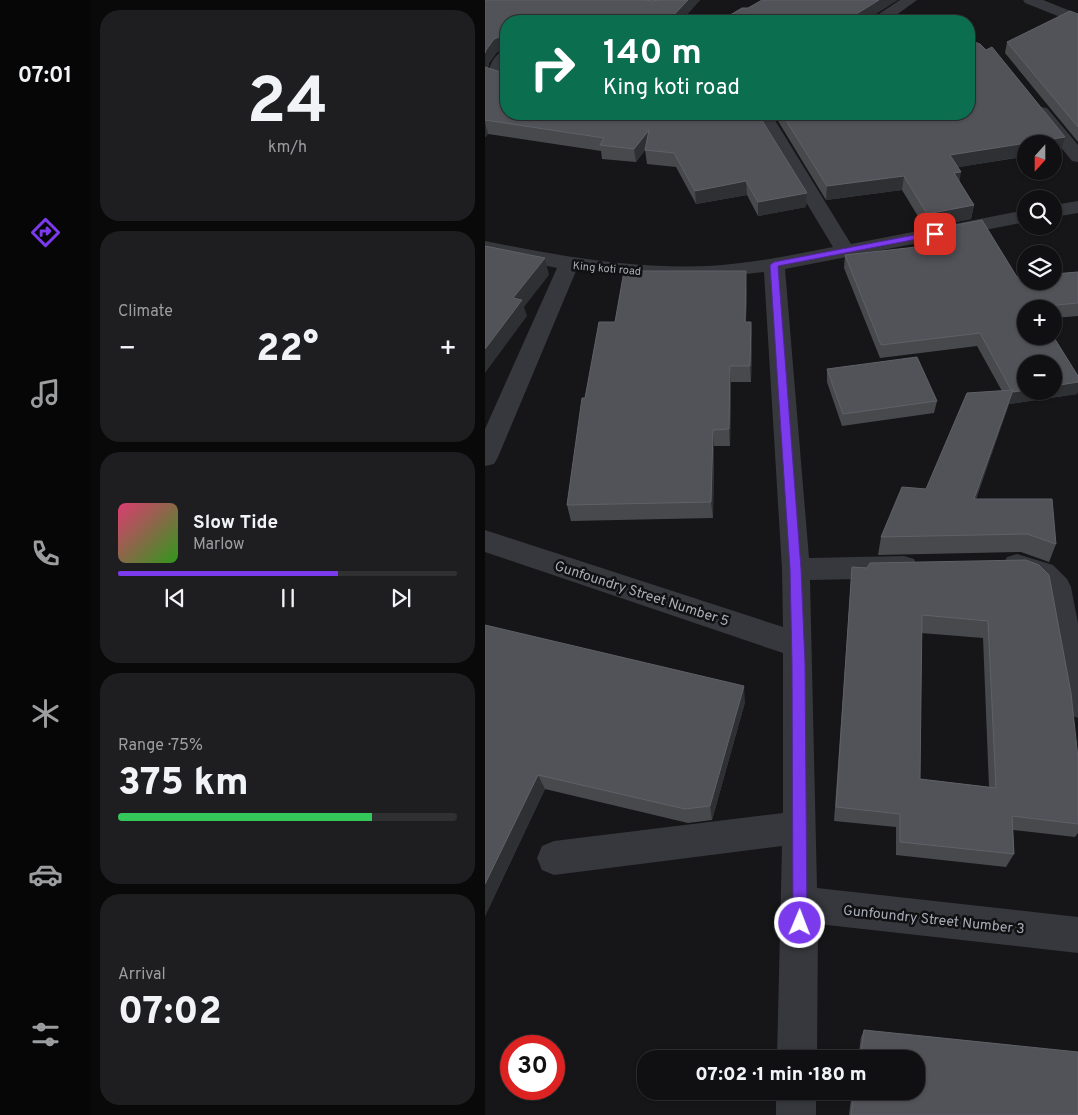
<!DOCTYPE html>
<meta charset="utf-8">
<style>
:root{--surface:#101012;--page:#1e1e20;--text:#f1f3f6;--muted:#9c9d9f;--line:#303032;--accent:#7c3aed}
body{margin:0;font-family:Overpass,sans-serif;background:var(--page);color:var(--text);height:100vh;display:flex;flex-direction:column;font-size:19px;white-space:nowrap}
*{box-sizing:border-box;margin:0}
p{font-size:16px;color:var(--muted)}
.icon{flex:none;width:28px;height:28px;fill:none;stroke:currentColor;stroke-width:2;stroke-linecap:round;stroke-linejoin:round}
.map{position:relative;flex:1;overflow:hidden}
.sheet{display:flex;flex-direction:column;gap:10px;padding:10px;background:#09090a;width:395px}
.sheet>*{flex:none}
.banner{position:absolute;left:15px;top:15px;width:475px;height:105px;border-radius:20px;box-shadow:0 1px 4px #0004,0 0 0 1px var(--line);background:#0b6e4f;color:#fff;overflow:hidden}
.needle{width:32px;rotate:201deg}
.buttons{position:absolute;left:532px;top:135px;display:grid;gap:10px}
.buttons a{display:grid;place-items:center;width:45px;height:45px;border-radius:50%;background:var(--surface);box-shadow:0 1px 4px #0004,0 0 0 1px var(--line);font-size:25px}
.speed{position:absolute;left:15px;top:1035px;display:flex;gap:10px;font-size:25px;font-weight:700;text-align:center}
.speed>*{display:grid;place-content:center;width:65px;height:65px;border-radius:50%;background:var(--surface);box-shadow:0 1px 4px #0004,0 0 0 1px var(--line);line-height:1}
.speed .limit{border:8px solid #d22;background:#fff;color:#111}
.pin{position:absolute;display:grid;place-items:center;width:42px;height:42px;color:#fff;margin:-21px;border-radius:10px;box-shadow:0 2px 8px #0006}
.me{position:absolute;width:55px;margin:-28px;rotate:1deg;stroke-linejoin:round;filter:drop-shadow(0 0 4px #0008)}
.turn{display:flex;align-items:center;gap:18px;height:105px;padding:0 20px;font-size:22px}
.turn .icon{width:65px;height:65px;stroke-width:2.5}
.turn b{display:block;font-size:35px;line-height:42px}
.big{font-size:38px;font-weight:800;line-height:1.1}
.sheet .tile{flex:1;display:flex;flex-direction:column;justify-content:center;gap:8px;min-width:0;padding:0 18px;border-radius:20px;background:var(--page)}
.sheet .dial{align-items:center;gap:0}
.dial b{font-size:65px;line-height:1}
.song{display:flex;align-items:center;gap:15px}
.cover{width:60px;height:60px;border-radius:8px;background:linear-gradient(135deg,hsl(340 70% 55%),hsl(110 70% 35%))}
.played{height:5px;border-radius:2px;background:linear-gradient(90deg,var(--accent) 65%,var(--line) 65%)}
.keys{display:flex;justify-content:space-around;direction:ltr}
.heat{display:flex;justify-content:space-between;align-items:center;font-size:28px;direction:ltr}
.charge{height:8px;border-radius:4px;background:linear-gradient(90deg,#34c759 75%,var(--line) 0)}
.trip{position:absolute;left:152px;top:1050px;width:288px;height:50px;border-radius:20px;background:var(--surface);box-shadow:0 1px 4px #0004,0 0 0 1px var(--line);font-weight:800;line-height:50px;text-align:center}
main{display:flex;flex:1;min-height:0}
.tab-bar{display:flex;flex-direction:column;width:90px;justify-content:space-around;align-items:center;background:#060607;color:var(--muted)}
.tab-bar .icon{width:35px;height:35px}
.tab-bar .current{color:var(--accent)}
.tab-bar b{font-size:22px;color:var(--text)}
.map>svg:first-child{display:block}
</style>
<main>
<nav class="tab-bar">
<b>07:01</b>
<svg class="icon current" aria-label="directions" viewBox="0 0 24 24"><path d="M12 3l9 9-9 9-9-9zM9 14v-3h6M13 9l2 2-2 2"/></svg>
<svg class="icon" aria-label="music" viewBox="0 0 24 24"><path d="M9 18V5l10-2v13"/><circle cx="6" cy="18" r="3"/><circle cx="16" cy="16" r="3"/></svg>
<svg class="icon" aria-label="phone" viewBox="0 0 24 24"><path d="M5 4h4l2 5-3 2q2 4 5 5l2-3 5 2v4C11 20 4 13 5 4z"/></svg>
<svg class="icon" aria-label="climate" viewBox="0 0 24 24"><path d="M12 3v18M4 7l16 10M4 17L20 7"/></svg>
<svg class="icon" aria-label="car" viewBox="0 0 24 24"><path d="M5 17H2v-5l4-1 3-4h7l3 4 3 1v5h-3M9 17h6M6 11h13"/><circle cx="7" cy="17" r="2"/><circle cx="17" cy="17" r="2"/></svg>
<svg class="icon" aria-label="filters" viewBox="0 0 24 24"><path d="M4 7h16M4 17h16"/><circle cx="9" cy="7" r="2"/><circle cx="15" cy="17" r="2"/></svg>
</nav>
<section class="sheet">
<div class="tile dial"><b>24</b><p>km/h</p></div>
<div class="tile"><p>Climate</p>
<div class="heat"><a>−</a><b class="big">22°</b><a>+</a></div>
</div>
<div class="tile">
<div class="song"><i class="cover"></i><div><b>Slow Tide</b><p>Marlow</p></div></div>
<div class="played"></div>
<div class="keys"><svg class="icon" aria-label="previous" viewBox="0 0 24 24"><path d="M18 5L8 12l10 7zM5 5v14"/></svg><svg class="icon" aria-label="pause" viewBox="0 0 24 24"><path d="M8 5v14M16 5v14"/></svg><svg class="icon" aria-label="next" viewBox="0 0 24 24"><path d="M6 5l10 7-10 7zM19 5v14"/></svg></div>
</div>
<div class="tile"><p>Range · 75%</p><b class="big">375 km</b><div class="charge"></div></div>
<div class="tile"><p>Arrival</p><b class="big">07:02</b></div>
</section>
<div class="map">
<svg width="593" height="1115" viewBox="0 0 593 1115">
<rect width="100%" height="100%" fill="#161618"/>
<g fill="none" stroke-linecap="round" stroke-linejoin="round">
<g fill="#37383d" fill-rule="evenodd">
<path d="M415 0H432L403 21H386L388 18Z"/>
<path d="M538 0H558L593 14V24L540 3Z"/>
<path d="M21 50V64L19 74H21V85L4 79 2 76C5 65 9 53 21 50Z"/>
<path d="M556 107 562 108 593 145V162L587 161 547 112 550 108Z"/>
<path d="M268 114H285L288 117 366 244 541 210V222L300 269 324 558 419 556 429 559 433 567 429 575 419 578 325 580 332 888 593 917V953L333 924 332 1059H292L297 846 69 875 57 870 52 858 57 846 69 841 298 813V653L0 552V530L298 627 297 569 279 272 224 278H175L91 271 13 457 9 464 0 466V429L72 268 0 253V241C74 256 148 269 223 266 265 264 307 255 348 247Z"/>
<path d="M593 201V213L569 217V205Z"/>
<path d="M532 554 568 565 582 579 586 587 593 623V718L582 714 578 704 559 592 548 581 522 573 518 565 522 557Z"/>
<rect x="291" y="1091" width="40" height="24"/>
</g>
</g>
<g fill="#47494d" fill-rule="evenodd">
<path d="M0 0H215L196 21H21V114H273L322 193 321 207 273 216 262 195 211 204 191 167 162 164 160 150 151 162 117 159 116 151 3 134 0 137ZM19 50V73L3 68 4 63 12 52Z"/>
<path d="M593 14V142L520 53 522 42Z"/>
<path d="M287 114H484L576 151 473 167 474 182 489 205 486 219 440 228 417 190 341 200 290 116Z"/>
<path d="M450 229 532 277 593 272V316L569 318V309H541L592 394 524 404 491 499 571 544 564 562 536 552 393 555 396 537 441 489 517 391 492 346 395 358 359 268 360 255 444 246 445 238H449Z"/>
<path d="M262 288 261 322H266L267 339 266 382H246L245 446H229L228 518 86 521 82 505 100 398 130 322Z"/>
<path d="M342 369 452 401 449 413 357 426 342 382Z"/>
<path d="M541 560 593 758V833L590 837 528 830 529 854 521 867 411 855V827L349 821 367 567 382 568ZM436 633 498 638 504 787 435 779Z"/>
<path d="M0 625 260 702 227 820 203 823 60 789 0 916Z"/>
<path d="M379 1030 593 1115H364L367 1091H431V1059H373L376 1037Z"/>
</g>
<g fill="#2f3033">
<path d="M203 0H215L196 21H183Z"/>
<path d="M394 0H413L380 21H360Z"/>
<path d="M19 35 21 49 12 52 4 63 0 75V53L1 50 9 39Z"/>
<path d="M0 122 3 134 0 137Z"/>
<path d="M164 130 165 144 151 162 149 149Z"/>
<path d="M580 137 576 151 569 152V144H541V156L463 169 465 155Z"/>
<path d="M476 172 474 185 469 173Z"/>
<path d="M419 176 417 190 341 200 342 186Z"/>
<path d="M261 181 262 195 211 204 210 191Z"/>
<path d="M322 193 321 207 273 216V202Z"/>
<path d="M489 205 486 219 440 228 442 214Z"/>
<path d="M60 258 64 275 39 307 42 316 0 373V349L28 298Z"/>
<path d="M261 271 262 288 260 339V322Z"/>
<path d="M266 322 267 339 266 382 265 366Z"/>
<path d="M245 366 246 382 245 446 244 429Z"/>
<path d="M593 382V392L592 394 524 404 484 517 489 499 527 392 541 390V391H569V386Z"/>
<path d="M228 430 229 446 228 518 226 502Z"/>
<path d="M259 686 260 702 227 820 225 806Z"/>
<path d="M53 775 60 789 0 916V884Z"/>
</g>
<g fill="#525359" stroke="#5f6168" fill-rule="evenodd">
<path d="M0 0H159L168 1 174 0H203L183 21H21V114H273L322 193 273 202 261 181 210 191 189 153 160 150 164 130 149 149 115 145 119 138 0 120V67L19 73V35L9 39 1 50 0 53Z"/>
<path d="M277 0H394L360 21H235L257 8H263Z"/>
<path d="M585 11 593 14V127L522 42Z"/>
<path d="M484 40 495 44 501 50 507 47 580 137 465 155 476 172 469 173 489 205 442 214 419 176 342 186 297 114H484Z"/>
<path d="M497 220 532 277 541 276V281H569V274L593 272V303L550 307 551 309H541V336H568L593 376V382L569 386V364H541V390L528 392V390H526L495 333 396 345 360 255 449 245 445 238 454 237 450 229Z"/>
<path d="M0 246 60 258 28 298 37 300 0 349Z"/>
<path d="M139 271H261L260 322H266L265 366H245L244 429 228 430 226 502 82 505 97 398H100L114 322H130Z"/>
<path d="M432 357 452 401 358 414 342 369Z"/>
<path d="M528 390 489 499H567L571 544 542 534 396 537 417 487 441 489 482 393Z"/>
<path d="M541 560 554 565 564 575 586 693 593 758V824L527 816 529 854 415 842V814L351 807 367 567 382 568 385 563ZM437 615 503 621 511 788 435 779Z"/>
<path d="M0 625 259 686 225 806 200 809 53 775 0 884Z"/>
<path d="M379 1030 593 1052V1115H366L369 1091H431V1059H375Z"/>
</g>
<path fill="#7c3aed" stroke="#51269a" d="M450 231 453 232V235L293 266 316 569 320 664 322 923 320 929 315 931 310 929 308 923 307 664 305 569 285 265 289 262Z"/>
<g text-anchor="middle" stroke-width="5" stroke-linejoin="round" paint-order="stroke">
<g font-size="11" fill="#a8adb8" stroke="#111113">
<text transform="translate(122 268) rotate(5)" y="4">King koti road</text>
</g>
<g font-size="14" fill="#a8adb8" stroke="#111113">
<text transform="translate(157 593) rotate(18)" y="5">Gunfoundry Street Number 5</text>
<text transform="translate(449 919) rotate(6)" y="5">Gunfoundry Street Number 3</text>
</g>
</g>
</svg>
<div class="buttons">
<a><svg class="needle" viewBox="-14 -14 28 28"><path d="M0-13l5 13h-10z" fill="#e53935"/><path d="M0 13l5-13h-10z" fill="#9c9d9f"/></svg></a>
<a><svg class="icon" aria-label="search" viewBox="0 0 24 24"><circle cx="10" cy="10" r="6"/><path d="M15 15l6 6"/></svg></a>
<a><svg class="icon" aria-label="layers" viewBox="0 0 24 24"><path d="M12 4l9 5-9 5-9-5zM3 14l9 5 9-5"/></svg></a>
<a>+</a>
<a>−</a>
</div>
<div class="speed"><div class="limit">30</div></div>
<div class="pin" style="left:450px;top:234px;background:#d93025"><svg class="icon" aria-label="arrive" viewBox="0 0 24 24"><path d="M6 21V4h12l-3 4 3 4H6"/></svg></div>
<svg class="me" style="left:315px;top:923px" viewBox="-20 -20 40 40"><circle r="17" fill="#7c3aed" stroke="#fff" stroke-width="3"/><path d="M0-11L8 9 0 5-8 9z" fill="#fff"/></svg>
<div class="trip">07:02 · 1 min · 180 m</div>
<div class="banner">
<div class="turn"><svg class="icon" aria-label="right" viewBox="0 0 24 24"><path d="M7 20v-9h11M14 6l5 5-5 5"/></svg><div><b>140 m</b>King koti road</div></div>
</div>
</div>
</main>
